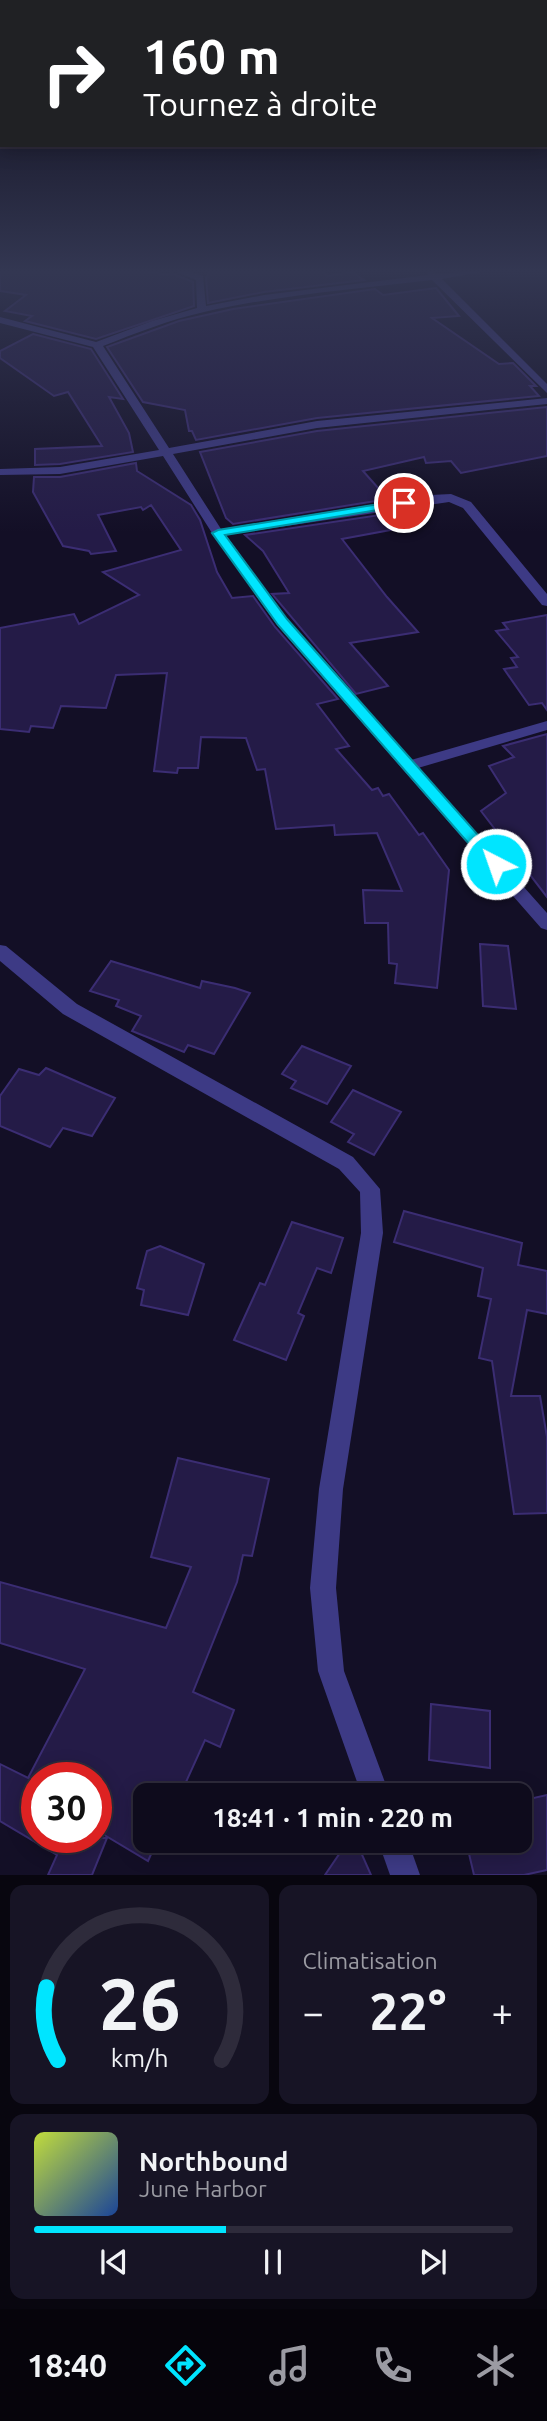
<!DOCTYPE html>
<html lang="fr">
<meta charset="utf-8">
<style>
:root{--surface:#0e0b1c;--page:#171425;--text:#f1f3f6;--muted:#9b9ba3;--line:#2e2b3b;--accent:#00e5ff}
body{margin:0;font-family:Ubuntu,sans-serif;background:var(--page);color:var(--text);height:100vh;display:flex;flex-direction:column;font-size:26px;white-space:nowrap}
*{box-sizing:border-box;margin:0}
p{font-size:23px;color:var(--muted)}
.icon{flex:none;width:38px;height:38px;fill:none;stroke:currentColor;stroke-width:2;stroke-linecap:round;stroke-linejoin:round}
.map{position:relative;height:1875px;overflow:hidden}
.side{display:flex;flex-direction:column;gap:10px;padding:10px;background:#08060f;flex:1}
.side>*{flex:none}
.top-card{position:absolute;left:0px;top:0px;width:548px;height:147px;box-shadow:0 4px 18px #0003,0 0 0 2px var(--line);background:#202124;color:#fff;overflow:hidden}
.speed{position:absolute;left:21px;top:1762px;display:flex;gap:14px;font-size:35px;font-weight:700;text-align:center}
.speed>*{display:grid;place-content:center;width:91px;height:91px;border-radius:50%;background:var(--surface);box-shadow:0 4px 18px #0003,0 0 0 2px var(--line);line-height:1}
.speed .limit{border:10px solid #d22;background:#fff;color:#111}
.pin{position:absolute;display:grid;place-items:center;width:60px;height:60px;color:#fff;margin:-30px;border:4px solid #fff;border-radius:50%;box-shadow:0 2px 7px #0007}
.me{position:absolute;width:77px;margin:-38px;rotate:319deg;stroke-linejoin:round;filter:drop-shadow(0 0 5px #0008)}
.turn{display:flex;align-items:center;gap:24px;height:147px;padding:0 28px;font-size:32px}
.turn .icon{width:91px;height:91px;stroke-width:2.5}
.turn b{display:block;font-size:49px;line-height:60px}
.big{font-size:52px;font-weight:700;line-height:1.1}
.side .tile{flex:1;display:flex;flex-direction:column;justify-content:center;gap:10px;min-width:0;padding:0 24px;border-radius:14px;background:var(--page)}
.side .dial{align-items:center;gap:0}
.dial svg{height:182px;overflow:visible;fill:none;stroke:var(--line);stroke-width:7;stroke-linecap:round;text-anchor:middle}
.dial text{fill:var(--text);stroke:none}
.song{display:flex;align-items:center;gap:21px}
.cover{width:84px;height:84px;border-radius:10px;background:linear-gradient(135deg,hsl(70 70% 55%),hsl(220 70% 35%))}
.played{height:7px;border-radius:4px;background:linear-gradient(90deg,var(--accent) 40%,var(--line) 40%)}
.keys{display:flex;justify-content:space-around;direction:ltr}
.heat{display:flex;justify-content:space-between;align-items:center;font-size:38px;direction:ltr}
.side .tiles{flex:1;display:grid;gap:10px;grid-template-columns:1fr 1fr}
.tile:last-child{grid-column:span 2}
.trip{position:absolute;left:133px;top:1783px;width:399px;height:70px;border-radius:14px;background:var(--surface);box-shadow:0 4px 18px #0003,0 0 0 2px var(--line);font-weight:700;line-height:70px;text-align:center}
.tab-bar{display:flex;height:112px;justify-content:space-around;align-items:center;background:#06040b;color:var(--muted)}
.tab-bar .icon{width:49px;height:49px}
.tab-bar .on{color:var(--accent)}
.tab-bar b{font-size:32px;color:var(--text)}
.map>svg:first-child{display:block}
</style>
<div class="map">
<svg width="547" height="1875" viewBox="0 0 547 1875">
<rect width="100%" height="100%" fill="#130f26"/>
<g fill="#241b47" stroke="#3b2d73" stroke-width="2">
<path d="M0 270H139L168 275 171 273 193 282 194 306 96 339 25 321 32 316 5 311 26 295 0 291Z"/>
<path d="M211 270H321L328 276 352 272 364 280 264 292 208 303 206 278Z"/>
<path d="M436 288 459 316 432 318 499 364 513 363 536 386H530L539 396 317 418 196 440 192 431H189L185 410 143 402 107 347 179 321 233 309 375 289 383 295Z"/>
<path d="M33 334 91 349 123 399 109 397 129 433 133 452 60 464 35 465V449L102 446 68 392 54 396 0 358V351Z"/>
<path d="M547 407V456L461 473 451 461 426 463 424 457 363 471 388 499 233 524 226 518 200 452 317 431Z"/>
<path d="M136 463 137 471 191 505 200 520 217 572 232 598 253 596 275 627 338 699 317 704 349 746 336 749 372 790 378 788 383 796 389 794 419 835 423 833 449 870 437 988 395 983 397 964 389 963 388 923H365L363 890 402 891 377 833 335 835 334 825 276 829 265 769 257 770 246 738 201 737 198 768H178L177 773 154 771 167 673 116 675 106 708 61 706 53 728 31 726 29 732 0 729V628L74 614 79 624 139 595 103 572 181 550 151 505 143 510 141 507 98 515 116 551 91 554 89 551 63 546 33 492 34 477H60Z"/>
<path d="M400 512 412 526 342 539 387 597 418 632 350 643 388 686 356 694 272 594 289 593 263 551 245 535Z"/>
<path d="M547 615V710L542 703 529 705 504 669 517 667 511 658 518 657 496 631 508 629 503 623Z"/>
<path d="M547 734V897L481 811 506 793 489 766 514 757 503 746Z"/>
<path d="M480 944 508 946 516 1009 483 1006Z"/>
<path d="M111 961 200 988 202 981 235 988 250 993 214 1054 188 1045 184 1052 132 1031 141 1016 116 1006 119 1000 90 991Z"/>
<path d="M302 1046 351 1066 327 1104 291 1088 296 1081 282 1074Z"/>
<path d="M46 1068 115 1098 92 1136 63 1128 50 1147 0 1126V1096L19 1069 39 1075Z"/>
<path d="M353 1090 401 1112 374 1155 348 1142 354 1134 331 1122Z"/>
<path d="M404 1211 522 1243 518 1265 547 1271V1314L527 1310 511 1396H540L547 1437V1513L514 1514 492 1361 479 1358 491 1299 478 1296 483 1268 394 1242Z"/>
<path d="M292 1222 343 1238 331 1273 317 1268 298 1313 304 1316 286 1360 234 1340 260 1283 265 1285Z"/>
<path d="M160 1246 204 1264 188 1315 141 1305 144 1290 137 1288 147 1251Z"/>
<path d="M178 1458 269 1479 252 1556 243 1555 237 1582 193 1692 234 1710 220 1747 205 1740 186 1782 201 1790 198 1796H145V1841H157L148 1861 96 1830V1778H29L37 1782V1838H107L92 1875H48L57 1855 0 1821V1764L28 1778 85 1669 0 1643V1582L166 1628 191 1567 151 1557Z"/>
<path d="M431 1704 490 1711V1768L429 1760Z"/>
<path d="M547 1795V1870L524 1875H474L466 1841H520V1801Z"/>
<path d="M348 1841H356L371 1875H325Z"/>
</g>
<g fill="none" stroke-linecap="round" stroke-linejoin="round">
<g fill="#3d3a85" fill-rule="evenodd">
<path d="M172 270H185L203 276 206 306 264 295 428 275 427 270 437 274 492 270 442 279 547 384V393L432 280C356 289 279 295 204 312 169 320 136 333 103 346L169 448 317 421 547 398V404L317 428 173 454 221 529 431 495 451 494 471 502 547 594V606L542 605 463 508 449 502 226 535 287 619 411 760 547 721V730L418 768 547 913V930L541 928 277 625 212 533 163 456 60 474 0 475V469L60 467 159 450 93 347 0 323V317L96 342 152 321 197 308 196 280Z"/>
<path d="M0 945 6 946 77 1004 353 1157 380 1189 383 1233 343 1489 336 1588 344 1671 390 1796H362L318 1671 310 1588 319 1489 361 1233 360 1192 339 1169 63 1014 0 961Z"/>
<path d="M378 1841H408L420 1875H390Z"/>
</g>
</g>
<linearGradient id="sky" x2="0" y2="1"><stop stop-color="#0a0815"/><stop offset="0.51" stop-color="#333752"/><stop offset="1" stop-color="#333752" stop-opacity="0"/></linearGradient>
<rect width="547" height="532" fill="url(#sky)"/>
<path fill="#00e5ff" stroke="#0095a6" stroke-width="2" d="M404 500 409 503 408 505 225 535 287 619 501 861 503 864 496 870 490 868 278 625 212 533 218 530Z"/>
</svg>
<div class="speed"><div class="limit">30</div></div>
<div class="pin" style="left:404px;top:503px;background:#d93025"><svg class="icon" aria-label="arrive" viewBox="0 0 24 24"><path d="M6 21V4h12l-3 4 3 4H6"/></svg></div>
<svg class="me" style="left:496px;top:864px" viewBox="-20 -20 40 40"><circle r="17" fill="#00e5ff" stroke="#fff" stroke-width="3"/><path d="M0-11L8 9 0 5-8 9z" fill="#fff"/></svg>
<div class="trip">18:41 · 1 min · 220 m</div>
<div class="top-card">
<div class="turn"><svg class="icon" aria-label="right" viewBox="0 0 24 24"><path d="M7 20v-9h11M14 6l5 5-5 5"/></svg><div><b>160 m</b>Tournez à droite</div></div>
</div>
</div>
<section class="side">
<div class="tiles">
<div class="tile dial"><svg viewBox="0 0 100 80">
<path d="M14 69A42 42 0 1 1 86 69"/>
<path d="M14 69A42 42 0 0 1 9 37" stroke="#00e5ff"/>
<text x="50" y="56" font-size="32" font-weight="700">26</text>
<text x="50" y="72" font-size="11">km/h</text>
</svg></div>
<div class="tile"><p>Climatisation</p>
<div class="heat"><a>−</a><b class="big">22°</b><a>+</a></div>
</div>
<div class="tile">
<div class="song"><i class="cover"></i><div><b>Northbound</b><p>June Harbor</p></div></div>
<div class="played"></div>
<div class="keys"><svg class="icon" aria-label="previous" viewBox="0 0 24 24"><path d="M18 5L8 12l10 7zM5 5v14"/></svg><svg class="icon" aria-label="pause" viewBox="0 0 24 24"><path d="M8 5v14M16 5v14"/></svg><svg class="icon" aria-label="next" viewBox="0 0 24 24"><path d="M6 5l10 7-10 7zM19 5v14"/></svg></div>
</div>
</div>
</section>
<nav class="tab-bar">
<b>18:40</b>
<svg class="icon on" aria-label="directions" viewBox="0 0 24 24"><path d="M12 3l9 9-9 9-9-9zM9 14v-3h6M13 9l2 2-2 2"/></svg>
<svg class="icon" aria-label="music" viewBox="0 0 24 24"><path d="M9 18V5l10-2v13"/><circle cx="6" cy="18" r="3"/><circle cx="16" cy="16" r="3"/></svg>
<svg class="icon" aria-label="phone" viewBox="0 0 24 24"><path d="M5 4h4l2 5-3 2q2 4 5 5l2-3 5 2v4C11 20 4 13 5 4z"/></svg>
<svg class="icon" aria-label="climate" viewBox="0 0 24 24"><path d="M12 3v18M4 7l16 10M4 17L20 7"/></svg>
</nav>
